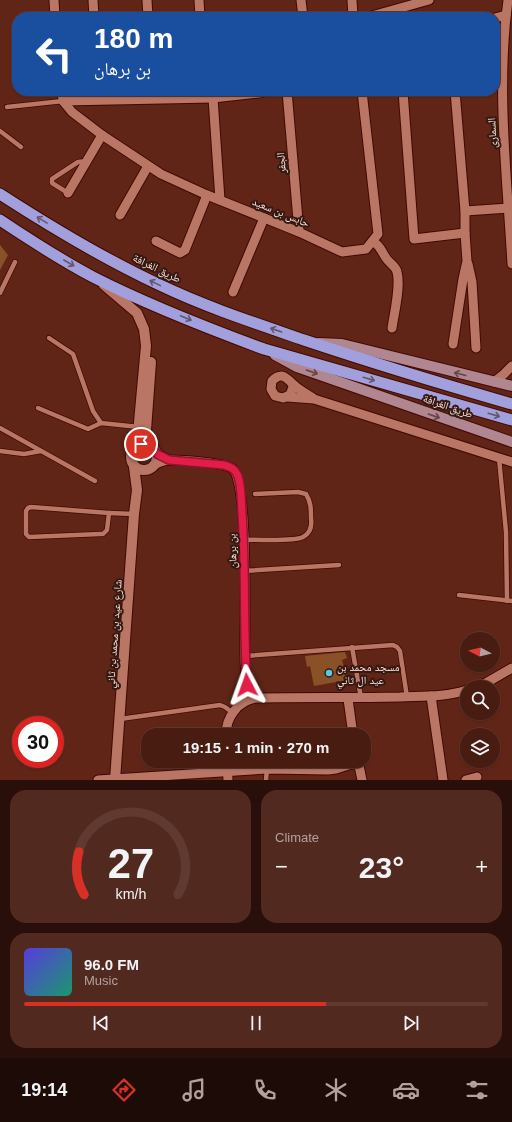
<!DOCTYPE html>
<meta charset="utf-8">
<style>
:root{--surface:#481c11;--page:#52291f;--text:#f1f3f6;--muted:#b1a19f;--line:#603a31;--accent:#d93025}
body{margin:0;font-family:Helvetica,"Noto Naskh Arabic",sans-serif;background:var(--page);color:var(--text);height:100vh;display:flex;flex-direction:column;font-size:15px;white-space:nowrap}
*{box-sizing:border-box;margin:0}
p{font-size:13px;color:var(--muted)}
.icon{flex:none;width:22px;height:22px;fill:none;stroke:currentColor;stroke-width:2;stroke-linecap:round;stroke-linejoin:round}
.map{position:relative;height:780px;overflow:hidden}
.panel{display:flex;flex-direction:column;gap:10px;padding:10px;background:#280f09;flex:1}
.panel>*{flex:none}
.guide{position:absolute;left:12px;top:12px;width:488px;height:84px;border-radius:16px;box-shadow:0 1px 3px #0004,0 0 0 1px var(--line);background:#1a4fa0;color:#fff;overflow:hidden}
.needle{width:26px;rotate:277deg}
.buttons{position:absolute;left:460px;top:632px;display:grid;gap:8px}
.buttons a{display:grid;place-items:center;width:40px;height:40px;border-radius:50%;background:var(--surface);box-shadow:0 1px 3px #0004,0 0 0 1px var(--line);font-size:20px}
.speed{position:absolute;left:12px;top:716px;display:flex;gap:8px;font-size:20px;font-weight:700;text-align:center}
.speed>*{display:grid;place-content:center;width:52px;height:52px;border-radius:50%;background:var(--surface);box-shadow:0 1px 3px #0004,0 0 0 1px var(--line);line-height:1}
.speed .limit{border:6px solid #d22;background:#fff;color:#111}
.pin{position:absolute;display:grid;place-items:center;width:34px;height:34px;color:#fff;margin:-17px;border:2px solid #fff;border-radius:50%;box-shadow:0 1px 4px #0007}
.me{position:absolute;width:44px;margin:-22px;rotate:356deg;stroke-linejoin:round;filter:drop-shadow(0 0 3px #0008)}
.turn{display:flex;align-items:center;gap:14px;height:84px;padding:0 16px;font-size:18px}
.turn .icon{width:52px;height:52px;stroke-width:2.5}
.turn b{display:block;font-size:28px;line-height:34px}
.big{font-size:30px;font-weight:800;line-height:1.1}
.panel .widget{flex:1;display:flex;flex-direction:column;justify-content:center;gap:6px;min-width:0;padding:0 14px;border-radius:16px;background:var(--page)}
.panel .dial{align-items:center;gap:0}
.dial svg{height:104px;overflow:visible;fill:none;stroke:var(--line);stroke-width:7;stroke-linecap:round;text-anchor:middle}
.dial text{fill:var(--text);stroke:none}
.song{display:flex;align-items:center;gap:12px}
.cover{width:48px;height:48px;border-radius:6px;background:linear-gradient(135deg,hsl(250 70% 55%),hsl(160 70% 35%))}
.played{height:4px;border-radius:2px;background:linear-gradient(90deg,var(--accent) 65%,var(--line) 65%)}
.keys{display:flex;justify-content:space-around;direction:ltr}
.heat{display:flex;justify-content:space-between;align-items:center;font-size:22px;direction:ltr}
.panel .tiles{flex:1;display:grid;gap:10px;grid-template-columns:1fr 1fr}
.widget:last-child{grid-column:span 2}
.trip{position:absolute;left:141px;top:728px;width:230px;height:40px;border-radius:16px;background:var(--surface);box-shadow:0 1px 3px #0004,0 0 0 1px var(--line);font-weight:800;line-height:40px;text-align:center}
.tab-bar{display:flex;height:64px;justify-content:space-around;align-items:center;background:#1d0b07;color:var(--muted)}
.tab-bar .icon{width:28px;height:28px}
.tab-bar .on{color:var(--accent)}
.tab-bar b{font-size:18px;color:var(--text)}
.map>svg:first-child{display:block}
</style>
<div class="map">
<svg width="512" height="780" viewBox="0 0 512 780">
<rect width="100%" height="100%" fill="#602517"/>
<g fill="#8b5126">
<path d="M0 245 8 255 0 270Z"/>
<path d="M345 652 347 658 342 660 347 680 314 686 310 666 307 667 305 656Z"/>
</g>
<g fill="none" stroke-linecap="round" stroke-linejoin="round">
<defs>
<g id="service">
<path d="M7 107 63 101"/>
<path d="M0 131 21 147"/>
<path d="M68 193 52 183V179L78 162 87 161"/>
<path d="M0 293 15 262"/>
<path d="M49 338 73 354 93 411 101 423"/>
<path d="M38 408 88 429 101 423 139 427"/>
<path d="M0 428 95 481"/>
<path d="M0 451 24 454 41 451"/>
<path d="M499 458 506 532 507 601"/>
<path d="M31 507 109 513 107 530 103 534H100L29 537 26 534V511L28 508Z"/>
<path d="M109 513 134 514"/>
<path d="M244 540C258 539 293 542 303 537 311 533 312 525 311 518 311 509 311 502 306 494L298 492 255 494"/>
<path d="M244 571 339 565"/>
<path d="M459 595 512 601"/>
<path d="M352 647 361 698"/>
<path d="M245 656 393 645 397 647 400 651 407 697"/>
<path d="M120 719 220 705 225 707 233 713"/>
<path d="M266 780 267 769"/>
</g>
<g id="minor">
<path d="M54 0 55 17"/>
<path d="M93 0 94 17"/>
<path d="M147 0 148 17"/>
<path d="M199 0 200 17"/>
<path d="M301 0 303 17"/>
<path d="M352 0 353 17"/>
<path d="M508 0C496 88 507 176 512 264"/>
<path d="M368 17 429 0"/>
<path d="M495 18 506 15"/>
<path d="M62 91 63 101 72 112 102 135 161 174 207 195 299 232 342 252 366 249 378 234 362 91"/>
<path d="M287 91 299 232"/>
<path d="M403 91 414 239 465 233V211L455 91"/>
<path d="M213 98 220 200"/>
<path d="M63 101 213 98 259 93 268 91"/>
<path d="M68 193 102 135"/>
<path d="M465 211 509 208"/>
<path d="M120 215 148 166"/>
<path d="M156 241 180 253 185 250 207 195"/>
<path d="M373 241C382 248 380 249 386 258 389 263 396 266 397 272 401 286 394 314 392 328"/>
<path d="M468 264 472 282 476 348"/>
<path d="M233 292 264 218"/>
<path d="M453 344 463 279 467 261 465 233"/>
<path d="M494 382 504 374 512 366"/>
<path d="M292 383 293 387 290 395 283 398 275 396 271 389 272 381C282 371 286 378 294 385 299 390 307 394 313 398"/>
<path d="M287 397 314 399 512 462"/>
<path d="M157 454 169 460"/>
<path d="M156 464C160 462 165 460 170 460 181 460 227 463 233 469 249 486 244 626 245 657 245 671 247 685 248 699"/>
<path d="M475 687 486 683 512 668"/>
<path d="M431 696 443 780"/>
<path d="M348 699 353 735"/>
<path d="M226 735C226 717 238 701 256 698 304 697 352 698 400 697 423 696 446 697 467 690"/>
<path d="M227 761 228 780"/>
<path d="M358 761 362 780"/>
<path d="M98 780 267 769 328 770 336 769 358 762"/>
<path d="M466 780 477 777"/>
</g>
<g id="tertiary">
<path d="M104 285 137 313 144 329 146 346 138 433 136 446"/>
<circle cx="144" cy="457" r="13"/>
<path d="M150 445 146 430 151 362"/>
<path d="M115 780 134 514 137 490 134 467"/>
</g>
<g id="secondary">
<path d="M319 343 342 344 512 386"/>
<path d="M275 355 297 367 512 442"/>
</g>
<g id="trunk">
<path d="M0 194C51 227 104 259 160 285 206 307 255 323 304 340 373 363 442 384 512 404"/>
<path d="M0 220C30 240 61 260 93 277 148 305 207 328 264 349L512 420"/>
</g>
</defs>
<use href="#service" stroke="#420900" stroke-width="6"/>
<use href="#minor" stroke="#420900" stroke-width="11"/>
<use href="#tertiary" stroke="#420900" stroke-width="12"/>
<use href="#secondary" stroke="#420900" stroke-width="12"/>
<use href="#trunk" stroke="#420900" stroke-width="13"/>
<use href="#service" stroke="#b97665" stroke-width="4.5"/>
<use href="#minor" stroke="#b97665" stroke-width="9"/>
<use href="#tertiary" stroke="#b97665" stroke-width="10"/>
<use href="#secondary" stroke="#b08691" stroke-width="10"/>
<use href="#trunk" stroke="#a2a0dc" stroke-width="11"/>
</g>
<defs><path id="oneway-shaft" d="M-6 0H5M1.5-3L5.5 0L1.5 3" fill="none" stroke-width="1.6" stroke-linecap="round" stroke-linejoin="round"/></defs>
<g stroke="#65566d">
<use href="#oneway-shaft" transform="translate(42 220) rotate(-149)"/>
<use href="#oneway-shaft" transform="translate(69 263) rotate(30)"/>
<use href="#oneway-shaft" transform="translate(155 283) rotate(-154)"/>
<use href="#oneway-shaft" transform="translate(186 318) rotate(23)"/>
<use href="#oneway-shaft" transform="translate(276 330) rotate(-161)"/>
<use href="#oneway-shaft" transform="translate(369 379) rotate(16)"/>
<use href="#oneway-shaft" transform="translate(494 415) rotate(16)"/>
</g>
<g stroke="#654545">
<use href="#oneway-shaft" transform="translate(312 372) rotate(19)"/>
<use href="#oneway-shaft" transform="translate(460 374) rotate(-166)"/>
<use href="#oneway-shaft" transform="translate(434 416) rotate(19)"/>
</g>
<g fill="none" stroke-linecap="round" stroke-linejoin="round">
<defs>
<path id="route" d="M141 444 150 445 154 449 157 454 169 460 224 465C230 467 234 468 237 474 242 484 241 501 242 513 246 570 243 628 247 685"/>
</defs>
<use href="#route" stroke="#92132f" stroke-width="10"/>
<use href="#route" stroke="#e11d48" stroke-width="7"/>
</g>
<circle fill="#57c9e3" stroke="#331912" stroke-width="1.5" cx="329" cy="673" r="4"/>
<g text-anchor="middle" stroke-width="4" stroke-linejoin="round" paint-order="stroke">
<g font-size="11" fill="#fee0d7" stroke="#331912">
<text transform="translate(492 133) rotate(-93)" y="4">السمارى</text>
<text transform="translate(281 163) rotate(-95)" y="4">الجفر</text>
<text transform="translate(281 212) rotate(22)" y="4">حابس بن سعيد</text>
<text transform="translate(157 268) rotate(26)" y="4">طريق الغرافة</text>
<text transform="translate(448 406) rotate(19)" y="4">طريق الغرافة</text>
<text transform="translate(232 551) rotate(-92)" y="4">بن برهان</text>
<text transform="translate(114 634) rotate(-86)" y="4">شارع عيد بن محمد بن ثاني</text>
</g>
<g font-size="11" fill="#fee0d7" stroke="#331912" text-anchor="start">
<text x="337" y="671">مسجد محمد بن<tspan x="337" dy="13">عيد ال ثاني</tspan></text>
</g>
</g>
</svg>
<div class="buttons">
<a><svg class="needle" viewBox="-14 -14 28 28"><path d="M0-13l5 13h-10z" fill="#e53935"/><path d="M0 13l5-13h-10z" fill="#b1a19f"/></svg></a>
<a><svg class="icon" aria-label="search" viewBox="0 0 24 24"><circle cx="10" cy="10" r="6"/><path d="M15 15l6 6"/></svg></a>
<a><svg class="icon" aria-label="layers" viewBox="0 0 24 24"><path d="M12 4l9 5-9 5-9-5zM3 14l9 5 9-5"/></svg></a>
</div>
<div class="speed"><div class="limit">30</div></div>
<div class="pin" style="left:141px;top:444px;background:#d93025"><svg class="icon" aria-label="arrive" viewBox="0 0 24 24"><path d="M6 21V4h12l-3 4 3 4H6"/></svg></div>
<svg class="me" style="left:247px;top:685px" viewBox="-20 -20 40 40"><path d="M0-17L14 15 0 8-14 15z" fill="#e11d48" stroke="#fff" stroke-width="4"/></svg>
<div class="trip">19:15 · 1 min · 270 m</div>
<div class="guide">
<div class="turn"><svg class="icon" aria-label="left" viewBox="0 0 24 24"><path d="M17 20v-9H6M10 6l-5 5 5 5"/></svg><div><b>180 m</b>بن برهان</div></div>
</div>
</div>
<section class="panel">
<div class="tiles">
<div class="widget dial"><svg viewBox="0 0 100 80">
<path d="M14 69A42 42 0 1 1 86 69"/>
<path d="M14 69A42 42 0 0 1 10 36" stroke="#d93025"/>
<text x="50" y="56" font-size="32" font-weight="700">27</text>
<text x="50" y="72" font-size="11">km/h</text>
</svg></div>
<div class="widget"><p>Climate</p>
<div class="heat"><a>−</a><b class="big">23°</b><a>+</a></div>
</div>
<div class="widget">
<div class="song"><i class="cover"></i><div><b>96.0 FM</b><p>Music</p></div></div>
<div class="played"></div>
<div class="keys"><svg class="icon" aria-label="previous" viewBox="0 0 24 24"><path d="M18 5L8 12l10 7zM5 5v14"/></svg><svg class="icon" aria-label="pause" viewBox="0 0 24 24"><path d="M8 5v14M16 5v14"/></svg><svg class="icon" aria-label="next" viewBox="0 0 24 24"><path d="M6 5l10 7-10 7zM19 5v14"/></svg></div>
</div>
</div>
</section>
<nav class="tab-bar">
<b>19:14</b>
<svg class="icon on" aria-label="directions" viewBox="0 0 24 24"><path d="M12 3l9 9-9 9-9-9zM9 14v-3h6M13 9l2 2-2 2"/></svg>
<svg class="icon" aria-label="music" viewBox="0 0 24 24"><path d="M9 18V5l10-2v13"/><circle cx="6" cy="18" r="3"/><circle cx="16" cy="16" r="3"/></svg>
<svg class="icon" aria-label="phone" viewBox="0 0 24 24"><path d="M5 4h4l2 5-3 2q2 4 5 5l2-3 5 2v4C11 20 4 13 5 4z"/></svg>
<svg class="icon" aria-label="climate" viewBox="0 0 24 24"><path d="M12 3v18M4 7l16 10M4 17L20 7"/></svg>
<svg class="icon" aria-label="car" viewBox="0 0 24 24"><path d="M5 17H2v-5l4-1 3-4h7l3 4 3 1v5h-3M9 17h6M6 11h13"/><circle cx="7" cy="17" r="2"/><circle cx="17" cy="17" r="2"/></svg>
<svg class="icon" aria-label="filters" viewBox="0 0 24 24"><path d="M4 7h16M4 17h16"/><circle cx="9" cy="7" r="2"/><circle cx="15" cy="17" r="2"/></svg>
</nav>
